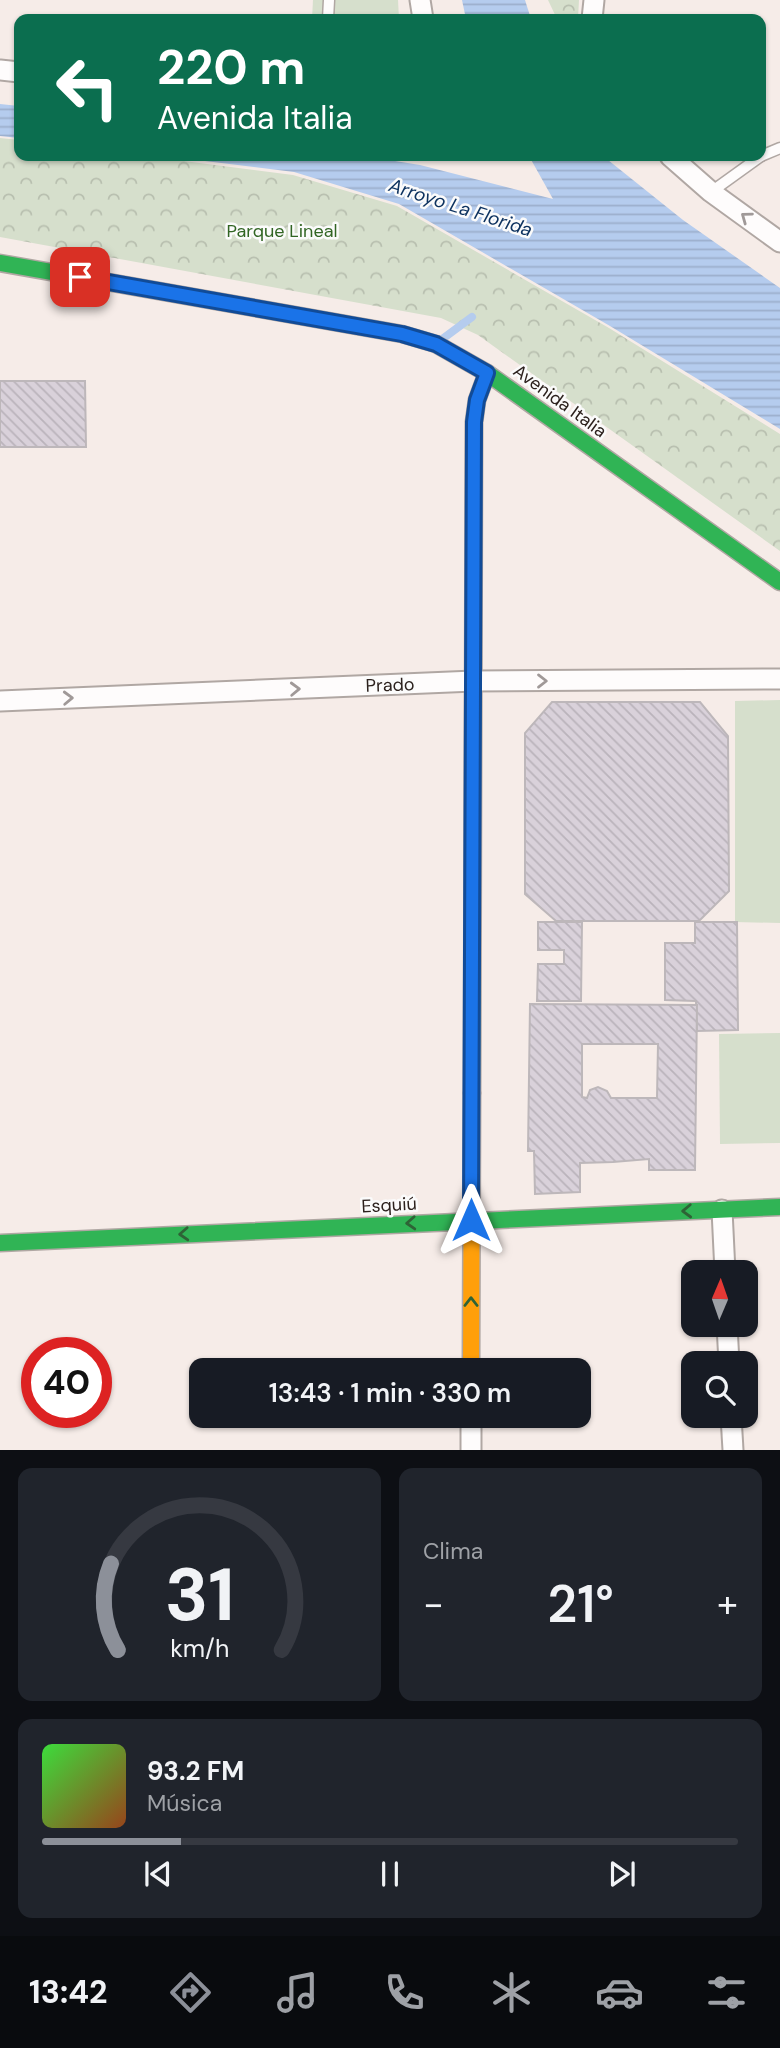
<!DOCTYPE html>
<html lang="es">
<meta charset="utf-8">
<style>
:root{--surface:#171b24;--page:#20242c;--text:#f1f3f6;--muted:#9ea1a6;--line:#363941;--accent:#8c9099}
body{margin:0;font-family:"DM Sans",sans-serif;background:var(--page);color:var(--text);height:100vh;display:flex;flex-direction:column;font-size:26px;white-space:nowrap}
*{box-sizing:border-box;margin:0}
p{font-size:23px;color:var(--muted)}
.icon{flex:none;width:38px;height:38px;fill:none;stroke:currentColor;stroke-width:2;stroke-linecap:round;stroke-linejoin:round}
.map{position:relative;height:1450px;overflow:hidden}
.panel{display:flex;flex-direction:column;gap:18px;padding:18px;background:#0d0f14;flex:1}
.panel>*{flex:none}
.top-card{position:absolute;left:14px;top:14px;width:752px;height:147px;border-radius:14px;box-shadow:0 2px 5px #0004;background:#0b6e4f;color:#fff;overflow:hidden}
.needle{width:46px;rotate:2deg}
.controls{position:absolute;left:681px;top:1260px;display:grid;gap:14px}
.controls a{display:grid;place-items:center;width:77px;height:77px;border-radius:14px;background:var(--surface);box-shadow:0 2px 5px #0004;font-size:35px}
.speed{position:absolute;left:21px;top:1337px;display:flex;gap:14px;font-size:35px;font-weight:700;text-align:center}
.speed>*{display:grid;place-content:center;width:91px;height:91px;border-radius:50%;background:var(--surface);box-shadow:0 2px 5px #0004;line-height:1}
.speed .limit{border:10px solid #d22;background:#fff;color:#111}
.pin{position:absolute;display:grid;place-items:center;width:60px;height:60px;color:#fff;margin:-30px;border-radius:14px;box-shadow:0 4px 10px #0006}
.me{position:absolute;width:77px;margin:-38px;rotate:0deg;stroke-linejoin:round;filter:drop-shadow(0 0 5px #0008)}
.turn{display:flex;align-items:center;gap:24px;height:147px;padding:0 28px;font-size:32px}
.turn .icon{width:91px;height:91px;stroke-width:2.5}
.turn b{display:block;font-size:49px;line-height:60px}
.big{font-size:52px;font-weight:600;line-height:1.1}
.panel .card{flex:1;display:flex;flex-direction:column;justify-content:center;gap:10px;min-width:0;padding:0 24px;border-radius:14px;background:var(--page)}
.panel .dial{align-items:center;gap:0}
.dial svg{height:182px;overflow:visible;fill:none;stroke:var(--line);stroke-width:7;stroke-linecap:round;text-anchor:middle}
.dial text{fill:var(--text);stroke:none}
.song{display:flex;align-items:center;gap:21px}
.cover{width:84px;height:84px;border-radius:10px;background:linear-gradient(135deg,hsl(120 70% 55%),hsl(20 70% 35%))}
.played{height:7px;border-radius:4px;background:linear-gradient(90deg,var(--accent) 20%,var(--line) 20%)}
.keys{display:flex;justify-content:space-around;direction:ltr}
.heat{display:flex;justify-content:space-between;align-items:center;font-size:38px;direction:ltr}
.panel .tiles{flex:1;display:grid;gap:18px;grid-template-columns:1fr 1fr}
.card:last-child{grid-column:span 2}
.trip{position:absolute;left:189px;top:1358px;width:402px;height:70px;border-radius:14px;background:var(--surface);box-shadow:0 2px 5px #0004;font-weight:600;line-height:70px;text-align:center}
.menu{display:flex;height:112px;justify-content:space-around;align-items:center;background:#090b0e;color:var(--muted)}
.menu .icon{width:49px;height:49px}
.menu .selected{color:var(--accent)}
.menu b{font-size:32px;color:var(--text)}
.map>svg:first-child{display:block}
</style>
<div class="map">
<svg width="780" height="1450" viewBox="0 0 780 1450">
<defs>
<pattern id="park-crowns" width="20" height="18" patternUnits="userSpaceOnUse" patternTransform="scale(1.75)"><rect width="20" height="18" fill="#d6dfcc"/><path d="M2 6a3 3 0 1 1 6 0M12 15a3 3 0 1 1 6 0" fill="none" stroke="#b8bfaf"/></pattern>
<pattern id="water-rules" width="6" height="5" patternUnits="userSpaceOnUse" patternTransform="scale(1.75)"><rect width="6" height="5" fill="#b5ccee"/><path d="M0 2.5h6" fill="none" stroke="#9cafcc"/></pattern>
<pattern id="building-back-hatch" width="6" height="6" patternUnits="userSpaceOnUse" patternTransform="scale(1.75)"><rect width="6" height="6" fill="#d9d1da"/><path d="M-1 5l2 2M0 0l6 6M5-1l2 2" fill="none" stroke="#bab3bb"/></pattern>
</defs>
<rect width="100%" height="100%" fill="#f6ece8"/>
<g fill="#d6dfcc">
<path d="M313 0H398L399 19H312Z"/>
<path d="M780 700V923L735 922V701Z"/>
<path d="M780 1033V1143L720 1144 719 1034Z"/>
</g>
<g fill="url(#park-crowns)">
<path d="M548 0H579L578 19H557Z"/>
<path d="M0 138 19 140V156H145L293 175 397 206 609 328 780 434V551L478 335 441 318 0 237Z"/>
</g>
<g fill="url(#water-rules)">
<path d="M462 0H525L531 19H466Z"/>
<path d="M0 104 19 106V138L0 136Z"/>
<path d="M164 156H364L420 165 553 199 529 156H603L683 220 780 288V429L610 326 399 204 294 172Z"/>
</g>
<g fill="none" stroke-linecap="round" stroke-linejoin="round">
<path stroke="#b5ccee" stroke-width="8" d="M441 340 472 317"/>
</g>
<g fill="url(#building-back-hatch)" stroke="#bdb7ba" stroke-width="2" fill-rule="evenodd">
<path d="M0 381H85L86 447H0Z"/>
<path d="M552 702H700L728 736 729 891 699 921H556L525 894V733Z"/>
<path d="M538 922H582L581 1001H537L538 964H564V950H538Z"/>
<path d="M695 922H737L738 1030 697 1031 696 1001 665 1000V943H695Z"/>
<path d="M530 1004 697 1005 695 1170H649V1159L613 1162 580 1163V1192L535 1194 534 1151H528ZM582 1044H658L657 1098H611L607 1091 598 1087 590 1090 587 1098 582 1097Z"/>
</g>
<g fill="none" stroke-linecap="round" stroke-linejoin="round">
<defs>
<g id="lane">
<path d="M328 19 329 0"/>
<path d="M761 156 780 148"/>
<path d="M711 192 761 156"/>
</g>
<g id="street">
<path d="M420 0 423 19"/>
<path d="M592 19 594 0"/>
<path d="M0 70 19 72"/>
<path d="M670 156 711 192 780 242"/>
<path d="M0 701 474 681 780 679"/>
<path d="M722 1210 725 1272"/>
<path d="M727 1325 729 1363"/>
<path d="M731 1416 733 1450"/>
<path d="M471 1450V1416"/>
</g>
<g id="fast">
<path d="M0 263 402 334 436 344 487 373 780 582"/>
<path d="M472 1093 474 422 477 400 487 373"/>
<path d="M0 1243 780 1207"/>
</g>
<path id="slow" d="M471 1370 472 1093"/>
</defs>
<use href="#lane" stroke="#b0a7a3" stroke-width="13"/>
<use href="#street" stroke="#b0a7a3" stroke-width="23"/>
<use href="#fast" stroke="#b0a7a3" stroke-width="19"/>
<use href="#slow" stroke="#b0a7a3" stroke-width="19"/>
<use href="#lane" stroke="#fefcfc" stroke-width="10"/>
<use href="#street" stroke="#fefcfc" stroke-width="19"/>
<use href="#fast" stroke="#30b455" stroke-width="16"/>
<use href="#slow" stroke="#ff9f0a" stroke-width="16"/>
</g>
<defs><path id="oneway-chevron" d="M-2-3.5L2.5 0L-2 3.5" fill="none" stroke-width="1.6" stroke-linecap="round" stroke-linejoin="round" transform="scale(1.75)"/></defs>
<g stroke="#a09998">
<use href="#oneway-chevron" transform="translate(746 217) rotate(-144)"/>
<use href="#oneway-chevron" transform="translate(542 681)"/>
<use href="#oneway-chevron" transform="translate(295 689) rotate(-2)"/>
<use href="#oneway-chevron" transform="translate(68 698) rotate(-2)"/>
</g>
<g stroke="#2e6336">
<use href="#oneway-chevron" transform="translate(687 1211) rotate(178)"/>
<use href="#oneway-chevron" transform="translate(411 1223) rotate(177)"/>
<use href="#oneway-chevron" transform="translate(184 1234) rotate(177)"/>
<use href="#oneway-chevron" transform="translate(471 1302) rotate(-90)"/>
</g>
<g fill="none" stroke-linecap="round" stroke-linejoin="round">
<defs>
<path id="route" d="M80 277 402 334 436 344 487 373 477 400 474 422 471 1220"/>
</defs>
<use href="#route" stroke="#114b97" stroke-width="18"/>
<use href="#route" stroke="#1a73e8" stroke-width="12"/>
</g>
<g text-anchor="middle" stroke-width="5" stroke-linejoin="round" paint-order="stroke">
<g font-size="18" fill="#316523" stroke="#fbfbfb">
<text x="282" y="237">Parque Lineal</text>
</g>
<g font-size="18" fill="#2c211d" stroke="#fbfbfb">
<text transform="translate(560 401) rotate(36)" y="6">Avenida Italia</text>
<text transform="translate(390 685) rotate(-2)" y="6">Prado</text>
<text transform="translate(389 1205) rotate(-3)" y="6">Esquiú</text>
</g>
<g font-size="19" font-style="italic" fill="#0e3360" stroke="#fbfbfb">
<text transform="translate(461 207) rotate(18)" y="7">Arroyo La Florida</text>
</g>
</g>
</svg>
<div class="controls">
<a><svg class="needle" viewBox="-14 -14 28 28"><path d="M0-13l5 13h-10z" fill="#e53935"/><path d="M0 13l5-13h-10z" fill="#9ea1a6"/></svg></a>
<a><svg class="icon" aria-label="search" viewBox="0 0 24 24"><circle cx="10" cy="10" r="6"/><path d="M15 15l6 6"/></svg></a>
</div>
<div class="speed"><div class="limit">40</div></div>
<div class="pin" style="left:80px;top:277px;background:#d93025"><svg class="icon" aria-label="arrive" viewBox="0 0 24 24"><path d="M6 21V4h12l-3 4 3 4H6"/></svg></div>
<svg class="me" style="left:471px;top:1220px" viewBox="-20 -20 40 40"><path d="M0-17L14 15 0 8-14 15z" fill="#1a73e8" stroke="#fff" stroke-width="4"/></svg>
<div class="trip">13:43 · 1 min · 330 m</div>
<div class="top-card">
<div class="turn"><svg class="icon" aria-label="left" viewBox="0 0 24 24"><path d="M17 20v-9H6M10 6l-5 5 5 5"/></svg><div><b>220 m</b>Avenida Italia</div></div>
</div>
</div>
<section class="panel">
<div class="tiles">
<div class="card dial"><svg viewBox="0 0 100 80">
<path d="M14 69A42 42 0 1 1 86 69"/>
<path d="M14 69A42 42 0 0 1 11 31" stroke="#8c9099"/>
<text x="50" y="56" font-size="32" font-weight="700">31</text>
<text x="50" y="72" font-size="11">km/h</text>
</svg></div>
<div class="card"><p>Clima</p>
<div class="heat"><a>−</a><b class="big">21°</b><a>+</a></div>
</div>
<div class="card">
<div class="song"><i class="cover"></i><div><b>93.2 FM</b><p>Música</p></div></div>
<div class="played"></div>
<div class="keys"><svg class="icon" aria-label="previous" viewBox="0 0 24 24"><path d="M18 5L8 12l10 7zM5 5v14"/></svg><svg class="icon" aria-label="pause" viewBox="0 0 24 24"><path d="M8 5v14M16 5v14"/></svg><svg class="icon" aria-label="next" viewBox="0 0 24 24"><path d="M6 5l10 7-10 7zM19 5v14"/></svg></div>
</div>
</div>
</section>
<nav class="menu">
<b>13:42</b>
<svg class="icon selected" aria-label="directions" viewBox="0 0 24 24"><path d="M12 3l9 9-9 9-9-9zM9 14v-3h6M13 9l2 2-2 2"/></svg>
<svg class="icon" aria-label="music" viewBox="0 0 24 24"><path d="M9 18V5l10-2v13"/><circle cx="6" cy="18" r="3"/><circle cx="16" cy="16" r="3"/></svg>
<svg class="icon" aria-label="phone" viewBox="0 0 24 24"><path d="M5 4h4l2 5-3 2q2 4 5 5l2-3 5 2v4C11 20 4 13 5 4z"/></svg>
<svg class="icon" aria-label="climate" viewBox="0 0 24 24"><path d="M12 3v18M4 7l16 10M4 17L20 7"/></svg>
<svg class="icon" aria-label="car" viewBox="0 0 24 24"><path d="M5 17H2v-5l4-1 3-4h7l3 4 3 1v5h-3M9 17h6M6 11h13"/><circle cx="7" cy="17" r="2"/><circle cx="17" cy="17" r="2"/></svg>
<svg class="icon" aria-label="filters" viewBox="0 0 24 24"><path d="M4 7h16M4 17h16"/><circle cx="9" cy="7" r="2"/><circle cx="15" cy="17" r="2"/></svg>
</nav>
